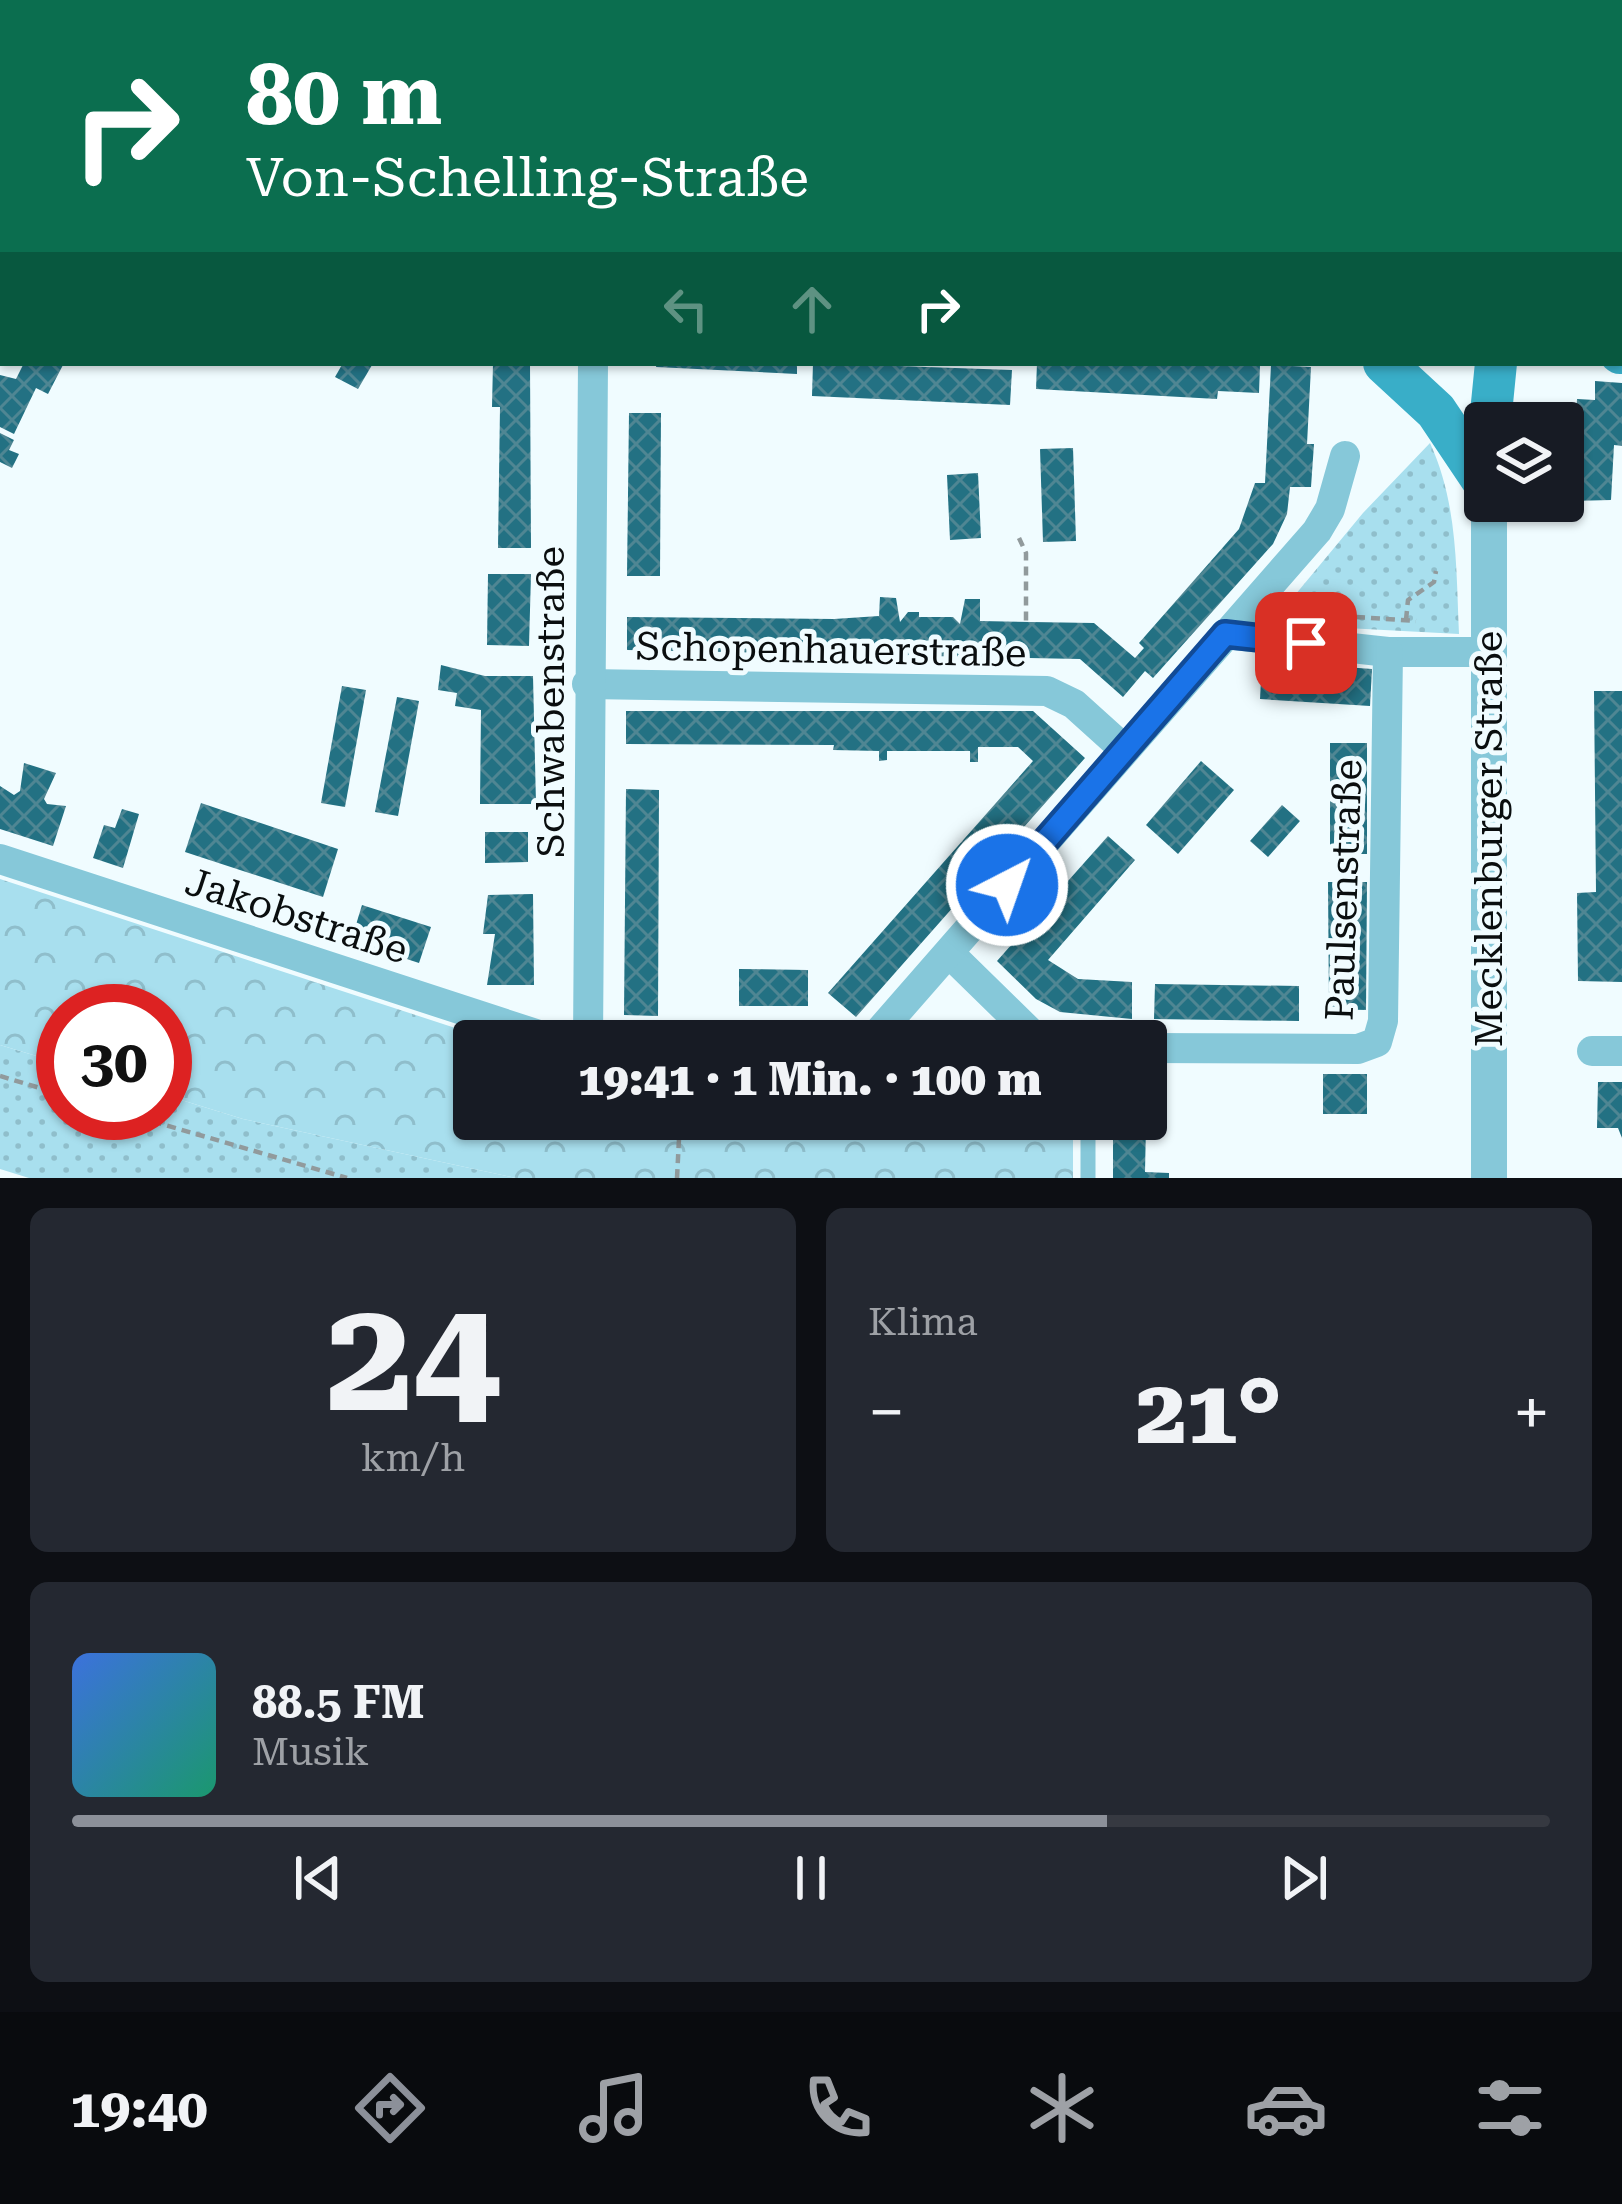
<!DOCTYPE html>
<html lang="de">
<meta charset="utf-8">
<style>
:root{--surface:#171b24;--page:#242831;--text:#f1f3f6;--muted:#9ea1a6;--line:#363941;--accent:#8c9099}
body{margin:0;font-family:"Roboto Serif",serif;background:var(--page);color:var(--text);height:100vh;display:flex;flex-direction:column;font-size:45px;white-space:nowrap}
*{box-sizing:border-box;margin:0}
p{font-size:39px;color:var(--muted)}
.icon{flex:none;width:66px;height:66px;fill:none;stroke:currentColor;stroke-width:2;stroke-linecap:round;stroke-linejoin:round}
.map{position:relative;height:1178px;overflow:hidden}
.details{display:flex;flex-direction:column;gap:30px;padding:30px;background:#0d0f14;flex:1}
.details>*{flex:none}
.hud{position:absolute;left:0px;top:0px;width:1623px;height:366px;box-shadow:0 3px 9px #0004;background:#0b6e4f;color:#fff;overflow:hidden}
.buttons{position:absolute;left:1464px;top:402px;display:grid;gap:24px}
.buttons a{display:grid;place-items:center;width:120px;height:120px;border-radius:12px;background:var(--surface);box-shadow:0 3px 9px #0004;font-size:60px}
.speed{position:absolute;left:36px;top:984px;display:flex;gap:24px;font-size:60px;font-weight:700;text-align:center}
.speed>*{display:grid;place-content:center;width:156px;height:156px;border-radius:50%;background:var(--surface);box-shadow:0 3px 9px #0004;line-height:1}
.speed .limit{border:18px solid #d22;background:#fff;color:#111}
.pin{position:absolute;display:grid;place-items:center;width:102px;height:102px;color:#fff;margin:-51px;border-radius:24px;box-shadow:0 6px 18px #0006}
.me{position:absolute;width:132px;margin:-66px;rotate:41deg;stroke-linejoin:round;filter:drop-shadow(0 0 9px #0008)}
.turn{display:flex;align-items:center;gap:42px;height:252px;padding:0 48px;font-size:54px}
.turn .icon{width:156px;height:156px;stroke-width:2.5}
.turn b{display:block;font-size:84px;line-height:102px}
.lanes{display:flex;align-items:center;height:114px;padding:0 48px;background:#0003;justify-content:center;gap:60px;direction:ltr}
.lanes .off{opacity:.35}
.big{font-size:90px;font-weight:800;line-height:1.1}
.details .card{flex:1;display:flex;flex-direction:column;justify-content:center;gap:18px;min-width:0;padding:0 42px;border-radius:18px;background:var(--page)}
.details .dial{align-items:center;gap:0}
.dial b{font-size:156px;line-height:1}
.song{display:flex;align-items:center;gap:36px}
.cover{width:144px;height:144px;border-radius:18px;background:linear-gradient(135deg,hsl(220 70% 55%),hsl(160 70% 35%))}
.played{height:12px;border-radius:6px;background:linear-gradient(90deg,var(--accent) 70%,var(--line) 70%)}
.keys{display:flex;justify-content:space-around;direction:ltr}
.heat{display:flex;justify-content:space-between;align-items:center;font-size:66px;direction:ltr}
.details .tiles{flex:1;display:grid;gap:30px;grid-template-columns:1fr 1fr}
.card:last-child{grid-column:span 2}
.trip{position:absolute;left:453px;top:1020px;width:714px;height:120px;border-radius:12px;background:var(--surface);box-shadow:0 3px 9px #0004;font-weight:800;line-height:120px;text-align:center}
.tabs{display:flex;height:192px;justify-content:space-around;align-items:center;background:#090b0e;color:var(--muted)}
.tabs .icon{width:84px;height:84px}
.tabs .active{color:var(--accent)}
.tabs b{font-size:54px;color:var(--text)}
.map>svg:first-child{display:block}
</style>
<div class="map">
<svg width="1622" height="1178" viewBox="0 0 1622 1178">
<defs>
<pattern id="grass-dots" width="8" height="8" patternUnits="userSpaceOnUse" patternTransform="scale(3)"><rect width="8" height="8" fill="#a8dfee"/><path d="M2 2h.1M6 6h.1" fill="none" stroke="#8fbecb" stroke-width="1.8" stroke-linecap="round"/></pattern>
<pattern id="forest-crowns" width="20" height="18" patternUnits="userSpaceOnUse" patternTransform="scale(3)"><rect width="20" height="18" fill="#a8dfee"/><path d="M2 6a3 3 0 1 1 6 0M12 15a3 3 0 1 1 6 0" fill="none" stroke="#8fbecb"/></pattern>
<pattern id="building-cross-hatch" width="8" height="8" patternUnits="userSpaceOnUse" patternTransform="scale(3)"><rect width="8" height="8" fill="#237183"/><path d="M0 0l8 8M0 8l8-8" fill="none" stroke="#4f8693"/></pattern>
</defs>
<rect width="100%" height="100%" fill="#f0fcff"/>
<g fill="url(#grass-dots)">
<path d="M1430 443C1458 504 1456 569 1459 634L1271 624 1363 513Z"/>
<path d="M0 1045 63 1064V1113H165V1095L243 1119 516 1178H29L0 1169Z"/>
</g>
<path fill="url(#forest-crowns)" d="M0 879 495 1041H474V1119H1073V1178H516L243 1119 165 1095V1011H63V1064L0 1045Z"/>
<g fill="url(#building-cross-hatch)">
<path d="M24 363 63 365 48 394 36 388 14 434 0 427V375L16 379Z"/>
<path d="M343 363 372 365 358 389 335 377Z"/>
<path d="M493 363H530L531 548H498L500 407H492Z"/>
<path d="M656 363H797V374L656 367Z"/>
<path d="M813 363 1012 370 1010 405 812 396Z"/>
<path d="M1037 363 1260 365 1259 393 1218 391 1217 399 1036 389Z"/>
<path d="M1271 365 1311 367 1307 444H1314L1311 487H1290L1287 514 1273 544 1153 678 1145 671 1123 697 1080 659 627 650V617L834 619 879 616 880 597 896 598 900 622 908 612H919V617H953L960 624 965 599H980V621L1094 623 1135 658 1144 648 1139 643 1239 529 1255 483H1265Z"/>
<path d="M1595 381 1622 383V446L1614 445 1611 500 1571 501 1577 399 1595 400Z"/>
<path d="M629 413H661L660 576H627Z"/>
<path d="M0 433 14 440 9 450 19 454 12 468 0 462Z"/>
<path d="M1073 448 1076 541 1043 542 1040 449Z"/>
<path d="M978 473 981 538 950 540 947 475Z"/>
<path d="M488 574H531L529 646 487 645Z"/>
<path d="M1262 661 1372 669 1370 706 1260 699Z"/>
<path d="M441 665 485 676H533L536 804H480L481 710 455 706 457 693 438 690Z"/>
<path d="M342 686 366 690 345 807 321 803Z"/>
<path d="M1594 691H1622V982L1578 981 1577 893 1596 892Z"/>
<path d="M397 697 419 701 398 816 375 812Z"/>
<path d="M626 711H1033L1085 758 856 1017 828 993 1033 761 1018 747H978V762H970V751H887V760L879 761V751L833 750 834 745 626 744Z"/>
<rect x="1330" y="743" width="37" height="111"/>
<path d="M1201 761 1234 790 1178 854 1146 825Z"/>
<path d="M24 763 56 773 44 799 47 804 66 806 53 846 0 829V786L14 795 20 791Z"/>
<path d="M626 789 659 790 658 1016 624 1015Z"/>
<path d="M201 803 338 849 323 897 185 852Z"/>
<path d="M1282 805 1300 821 1268 857 1250 841Z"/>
<path d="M122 809 139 814 123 868 93 858 104 825 115 828Z"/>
<path d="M485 832H528V862L485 863Z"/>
<path d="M1108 836 1135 860 1048 960 1078 979 1132 982V1019L1060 1012 1036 999 997 961Z"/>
<path d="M1328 882H1367L1366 1010 1329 1009Z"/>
<path d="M533 894 534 985H487L495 934H483L488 895Z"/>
<path d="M362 905 431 927 419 963 351 941Z"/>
<path d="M739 969 808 970V1006H739Z"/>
<path d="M1155 984 1299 986V1021L1154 1019Z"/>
<rect x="1323" y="1074" width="44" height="40"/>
<path d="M1598 1082H1622V1138L1618 1128H1597Z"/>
<path d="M1113 1124 1146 1125 1145 1172 1169 1173V1178H1113Z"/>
</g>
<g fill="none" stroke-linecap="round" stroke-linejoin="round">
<g stroke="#919a9c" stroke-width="4.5" stroke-dasharray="9 6" stroke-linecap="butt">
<path d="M5 0 8 3"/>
<path d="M1019 538 1026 553V622"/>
<path d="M1356 617 1416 621"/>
<path d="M1406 620 1408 600 1434 582 1436 571"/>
<path d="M0 1076 63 1095"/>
<path d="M124 1113 347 1178"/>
<path d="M677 1178 680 1119"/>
</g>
<path stroke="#86c8d9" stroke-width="15" d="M1088 1178V1119"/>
<g stroke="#86c8d9" stroke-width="30">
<path d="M1587 0 1592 3"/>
<path d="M151 3 153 0"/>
<path d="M841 3 844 0"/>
<path d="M1620 21 1622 23"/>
<path d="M0 101H3"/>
<path d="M0 266 3 260"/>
<path d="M1225 634 1388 652H1488"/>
<path d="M587 684 1047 691 1074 704 1125 750"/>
<path d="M0 859 548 1038 571 1041"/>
<path d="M949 953 1039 1041"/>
<path d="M588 1041 593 363"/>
<path d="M871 1041 1317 531 1330 509 1345 456"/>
<path d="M1146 1048 1358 1049 1377 1042 1383 1021 1388 652"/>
<path d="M1592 1051H1622"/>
</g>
<g stroke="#86c8d9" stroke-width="36">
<path d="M1620 149 1622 147"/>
<path d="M1620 325 1622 327"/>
<path d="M1489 501V1178"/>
</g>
<g stroke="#39aec8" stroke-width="42">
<path d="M48 0 51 3"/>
<path d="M1620 353H1622"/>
<path d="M1384 363 1436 411 1485 484"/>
<path d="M1490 423 1496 363"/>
</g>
</g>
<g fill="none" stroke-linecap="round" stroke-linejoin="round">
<defs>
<path id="route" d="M1007 885 1225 634 1306 643"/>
</defs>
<use href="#route" stroke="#114b97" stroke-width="30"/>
<use href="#route" stroke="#1a73e8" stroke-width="21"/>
</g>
<g text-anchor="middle" stroke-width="10" stroke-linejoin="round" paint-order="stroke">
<g font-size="39" fill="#0a0e0f" stroke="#f0fcff">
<text transform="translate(831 649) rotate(1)" y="14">Schopenhauerstraße</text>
<text transform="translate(550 702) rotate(-90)" y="14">Schwabenstraße</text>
<text transform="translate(1488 839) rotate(-90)" y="14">Mecklenburger Straße</text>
<text transform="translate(1343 890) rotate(-88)" y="14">Paulsenstraße</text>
<text transform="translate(297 915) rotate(18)" y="14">Jakobstraße</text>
</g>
</g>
</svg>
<div class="buttons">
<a><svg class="icon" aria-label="layers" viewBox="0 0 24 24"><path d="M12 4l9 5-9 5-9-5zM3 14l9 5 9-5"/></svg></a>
</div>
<div class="speed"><div class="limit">30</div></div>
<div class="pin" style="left:1306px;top:643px;background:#d93025"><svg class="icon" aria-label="arrive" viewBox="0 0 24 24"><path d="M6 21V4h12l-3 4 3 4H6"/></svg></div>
<svg class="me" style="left:1007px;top:885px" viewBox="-20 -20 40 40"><circle r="17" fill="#1a73e8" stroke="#fff" stroke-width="3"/><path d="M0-11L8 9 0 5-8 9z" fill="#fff"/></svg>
<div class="trip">19:41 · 1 Min. · 100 m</div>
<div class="hud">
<div class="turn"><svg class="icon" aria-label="right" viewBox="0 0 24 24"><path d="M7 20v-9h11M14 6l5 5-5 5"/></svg><div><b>80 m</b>Von-Schelling-Straße</div></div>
<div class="lanes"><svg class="icon off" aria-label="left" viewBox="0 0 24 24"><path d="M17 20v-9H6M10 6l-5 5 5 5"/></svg><svg class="icon off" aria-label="ahead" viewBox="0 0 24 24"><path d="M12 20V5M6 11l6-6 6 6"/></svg><svg class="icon" aria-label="right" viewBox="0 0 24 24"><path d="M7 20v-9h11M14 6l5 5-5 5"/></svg></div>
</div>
</div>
<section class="details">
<div class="tiles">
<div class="card dial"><b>24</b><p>km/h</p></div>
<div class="card"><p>Klima</p>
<div class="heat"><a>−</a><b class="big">21°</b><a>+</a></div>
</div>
<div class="card">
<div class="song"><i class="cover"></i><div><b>88.5 FM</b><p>Musik</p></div></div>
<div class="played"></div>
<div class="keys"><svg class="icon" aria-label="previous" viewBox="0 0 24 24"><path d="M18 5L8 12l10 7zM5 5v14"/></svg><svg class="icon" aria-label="pause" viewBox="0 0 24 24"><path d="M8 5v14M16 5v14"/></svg><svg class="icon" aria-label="next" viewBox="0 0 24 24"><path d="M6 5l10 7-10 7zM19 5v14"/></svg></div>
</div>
</div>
</section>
<nav class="tabs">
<b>19:40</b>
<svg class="icon active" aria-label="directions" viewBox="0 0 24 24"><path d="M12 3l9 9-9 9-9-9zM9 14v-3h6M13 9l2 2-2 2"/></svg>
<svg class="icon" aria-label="music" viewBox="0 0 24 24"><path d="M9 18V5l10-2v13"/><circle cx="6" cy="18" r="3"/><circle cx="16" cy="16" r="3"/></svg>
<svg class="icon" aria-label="phone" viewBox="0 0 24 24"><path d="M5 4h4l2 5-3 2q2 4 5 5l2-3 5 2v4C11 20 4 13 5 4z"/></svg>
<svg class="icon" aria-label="climate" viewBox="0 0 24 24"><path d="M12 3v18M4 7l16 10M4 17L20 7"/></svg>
<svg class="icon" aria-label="car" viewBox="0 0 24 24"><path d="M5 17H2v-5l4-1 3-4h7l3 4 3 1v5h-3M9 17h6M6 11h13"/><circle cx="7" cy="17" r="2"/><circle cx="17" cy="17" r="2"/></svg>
<svg class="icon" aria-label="filters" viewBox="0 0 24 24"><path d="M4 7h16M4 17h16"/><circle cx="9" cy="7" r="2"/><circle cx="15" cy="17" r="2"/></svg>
</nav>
